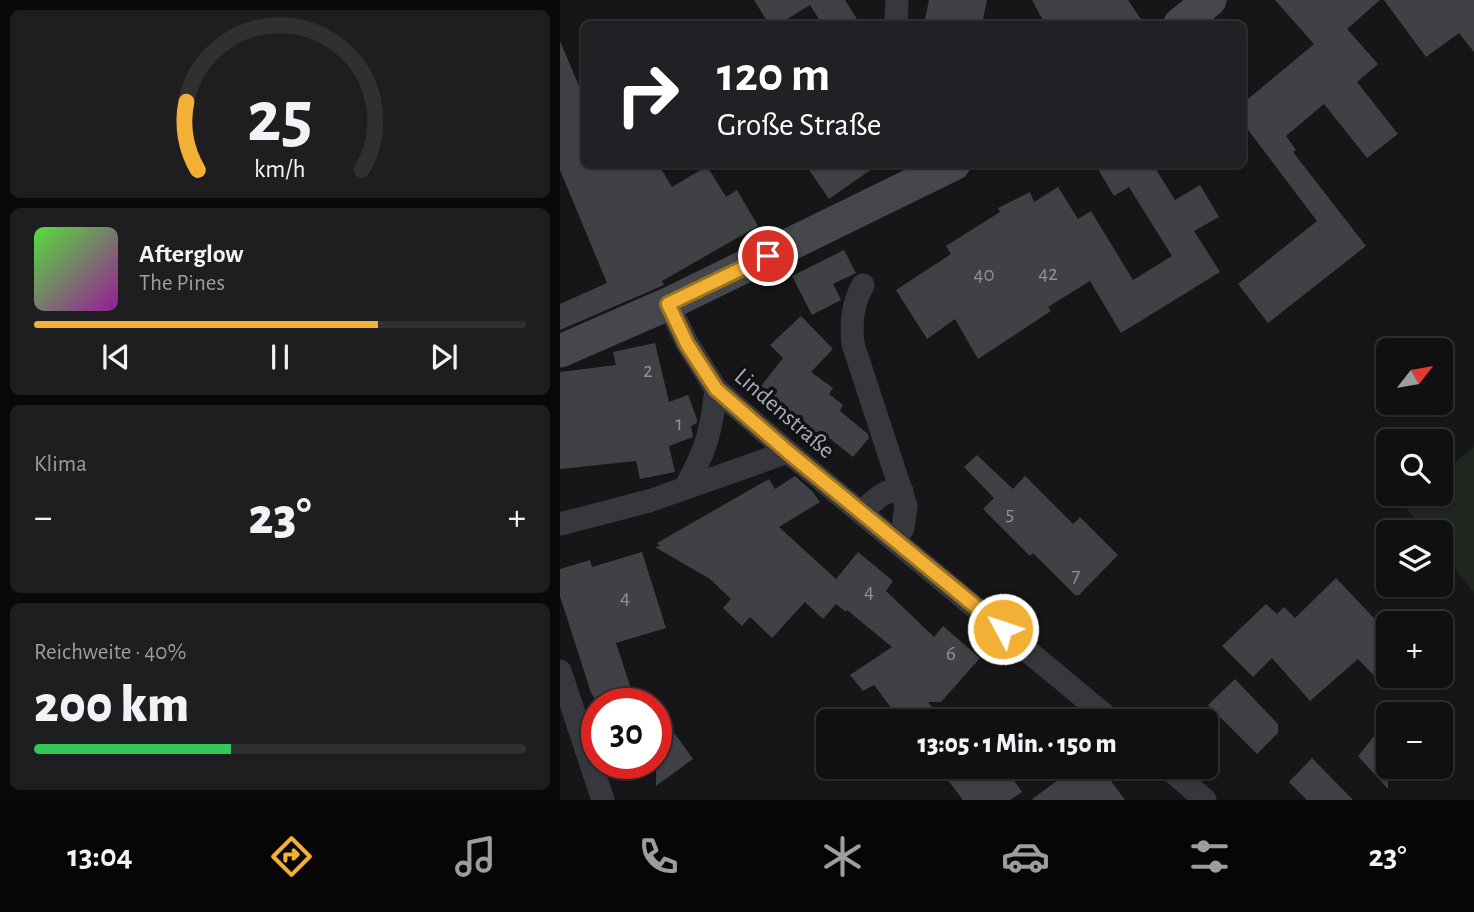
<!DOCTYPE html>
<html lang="de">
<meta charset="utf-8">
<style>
:root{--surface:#101012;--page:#1e1e20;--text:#f1f3f6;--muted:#9c9d9f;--line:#303032;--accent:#f2b134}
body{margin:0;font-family:"Alegreya Sans",sans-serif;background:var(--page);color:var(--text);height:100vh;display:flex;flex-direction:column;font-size:26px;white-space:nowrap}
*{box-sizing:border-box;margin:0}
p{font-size:23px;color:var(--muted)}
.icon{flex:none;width:38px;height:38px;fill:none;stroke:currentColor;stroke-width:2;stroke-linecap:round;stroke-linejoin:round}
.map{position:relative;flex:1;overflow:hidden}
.drawer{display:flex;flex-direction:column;gap:10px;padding:10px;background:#09090a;width:560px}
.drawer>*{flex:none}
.banner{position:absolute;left:21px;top:21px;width:665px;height:147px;border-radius:10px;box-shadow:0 2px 5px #0004,0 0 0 2px var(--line);background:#202124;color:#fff;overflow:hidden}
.needle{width:46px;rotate:59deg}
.tools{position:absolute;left:816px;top:338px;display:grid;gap:14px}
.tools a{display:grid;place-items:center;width:77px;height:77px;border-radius:10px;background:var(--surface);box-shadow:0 2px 5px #0004,0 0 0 2px var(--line);font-size:35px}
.speed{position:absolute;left:21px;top:688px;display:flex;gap:14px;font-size:35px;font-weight:700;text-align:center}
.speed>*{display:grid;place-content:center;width:91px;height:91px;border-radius:50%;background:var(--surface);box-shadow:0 2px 5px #0004,0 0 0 2px var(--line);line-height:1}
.speed .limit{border:10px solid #d22;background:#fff;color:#111}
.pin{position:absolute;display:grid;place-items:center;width:60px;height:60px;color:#fff;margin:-30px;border:4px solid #fff;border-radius:50%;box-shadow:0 2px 7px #0007}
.me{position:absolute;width:77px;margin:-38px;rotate:310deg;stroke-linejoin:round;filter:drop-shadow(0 0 5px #0008)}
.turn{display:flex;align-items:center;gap:24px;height:147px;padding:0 21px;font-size:32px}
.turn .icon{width:91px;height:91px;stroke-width:2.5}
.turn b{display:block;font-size:49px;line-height:60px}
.big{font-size:52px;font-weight:800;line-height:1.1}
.drawer .card{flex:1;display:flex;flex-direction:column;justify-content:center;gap:10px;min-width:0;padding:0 24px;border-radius:10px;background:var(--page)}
.drawer .dial{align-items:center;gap:0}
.dial svg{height:182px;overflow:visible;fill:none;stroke:var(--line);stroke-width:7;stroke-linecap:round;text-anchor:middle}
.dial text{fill:var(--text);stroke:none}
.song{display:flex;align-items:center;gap:21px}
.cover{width:84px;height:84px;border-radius:10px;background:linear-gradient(135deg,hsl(110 70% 55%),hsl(300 70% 35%))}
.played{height:7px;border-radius:4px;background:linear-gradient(90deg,var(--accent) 70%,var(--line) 70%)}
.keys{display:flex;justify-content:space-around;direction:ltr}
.heat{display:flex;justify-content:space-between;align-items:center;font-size:38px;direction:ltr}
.charge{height:10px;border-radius:5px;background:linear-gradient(90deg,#34c759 40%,var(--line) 0)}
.trip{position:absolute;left:256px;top:709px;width:402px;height:70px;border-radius:10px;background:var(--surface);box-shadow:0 2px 5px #0004,0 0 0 2px var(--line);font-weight:800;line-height:70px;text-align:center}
.menu{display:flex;height:112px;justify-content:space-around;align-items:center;background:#060607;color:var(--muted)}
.menu .icon{width:49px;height:49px}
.menu .on{color:var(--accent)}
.menu b{font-size:32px;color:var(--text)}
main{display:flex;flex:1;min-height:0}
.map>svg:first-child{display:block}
</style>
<main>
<section class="drawer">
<div class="card dial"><svg viewBox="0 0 100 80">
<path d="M14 69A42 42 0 1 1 86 69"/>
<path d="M14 69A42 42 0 0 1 9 39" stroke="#f2b134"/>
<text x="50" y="56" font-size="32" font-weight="700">25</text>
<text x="50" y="72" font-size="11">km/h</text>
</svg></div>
<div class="card">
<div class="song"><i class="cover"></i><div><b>Afterglow</b><p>The Pines</p></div></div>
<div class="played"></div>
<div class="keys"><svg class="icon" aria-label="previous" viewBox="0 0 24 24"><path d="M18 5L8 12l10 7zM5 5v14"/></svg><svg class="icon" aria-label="pause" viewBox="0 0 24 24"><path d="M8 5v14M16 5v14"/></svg><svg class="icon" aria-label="next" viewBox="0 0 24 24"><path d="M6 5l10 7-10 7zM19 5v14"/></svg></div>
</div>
<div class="card"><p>Klima</p>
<div class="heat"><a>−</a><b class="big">23°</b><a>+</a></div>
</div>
<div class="card"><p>Reichweite · 40%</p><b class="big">200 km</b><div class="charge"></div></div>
</section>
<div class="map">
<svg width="914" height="800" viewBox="0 0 914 800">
<rect width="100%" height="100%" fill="#161618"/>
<path fill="#1e261f" d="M914 447V593L880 551V532H865L843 504 856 494H880V474Z"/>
<g fill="#404145">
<path d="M194 0H285L300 24H262L250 5 219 24H209Z"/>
<path d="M369 0H427L422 24H364Z"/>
<path d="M472 0H568L584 24H485Z"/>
<path d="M715 0H820L787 29 818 64 797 82 838 134 807 158 764 104 726 136 736 150 733 152 806 246 708 323 678 284 757 221 682 122V104L754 44Z"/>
<path d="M824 0H914V52L899 33 866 57Z"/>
<path d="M0 41 24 98V164H98L112 187 147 166 166 197 177 190 198 226 102 281 104 285 0 330V304L47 283 0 170Z"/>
<path d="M245 164H319L269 199Z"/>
<path d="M535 164H607L597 171 615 200 640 185 659 217 634 231 660 272 561 333 530 281 488 307 491 311 418 359 395 319 367 339 336 290 391 254 386 246 440 212 438 208 470 192 474 202 498 187 518 219 531 211 573 280 612 256 569 187 554 196Z"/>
<path d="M284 250 296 273 273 284 281 300 252 315 232 276Z"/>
<path d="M241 316 273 349 251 372 273 388 269 394 283 405 280 411 308 434 309 438 293 457 263 433 256 443 195 394 223 358 210 345Z"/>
<path d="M95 343 109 402 128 395 137 419V423L131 426 133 437 109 446 115 472 80 479 76 461 0 469V372L56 365 53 352Z"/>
<path d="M417 455 453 489 465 476 513 524 520 517 558 555 519 595H515L473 553 470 556 423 509 434 498 404 467Z"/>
<path d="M235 476 252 491 260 502 219 527 276 579 298 552 333 581 326 591 374 637 383 626 420 658 381 702H368L383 721H341L314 685 303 691 290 675 332 647 287 610 286 612 276 604 263 619 245 602 212 638 190 617 182 626 163 608 171 599 150 579 95 547 100 546 97 543 209 479 215 489Z"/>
<path d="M82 552 106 628 56 643 76 704H39L31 693 0 596V569L30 560 32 567Z"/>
<path d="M776 578 828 633V690L798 659 750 701 712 658 693 677 662 646 706 604 717 614 724 607 735 618Z"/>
<path d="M675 679 718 724V733L697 754 648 705Z"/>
<path d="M828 719V789L798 756Z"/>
<path d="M115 734 133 759 96 786V748Z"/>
<path d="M752 758 793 800H747L729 782Z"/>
<path d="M377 766H444L462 792 450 800H403Z"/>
<path d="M517 766H540L565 800H471Z"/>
</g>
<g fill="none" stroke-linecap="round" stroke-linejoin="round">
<g stroke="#37383d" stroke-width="23">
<path d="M336 24 337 0"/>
<path d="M303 285C292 305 291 322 293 344L346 506 343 528 336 539"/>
<path d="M108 304 127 343 156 389 228 452 552 721"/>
<path d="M125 488C146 450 151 433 156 389"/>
<path d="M302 512C314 501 324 488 342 491"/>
<path d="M0 524 89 501 228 452"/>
<path d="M0 671 43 800"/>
<path d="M606 766 645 800"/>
</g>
<g stroke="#45474d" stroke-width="33">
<path d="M620 24 650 0"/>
<path d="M0 351 108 304 394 164"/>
</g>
</g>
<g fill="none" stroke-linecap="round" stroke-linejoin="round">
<defs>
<path id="route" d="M208 256 108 304 127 344 156 389 228 452 443 629"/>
</defs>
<use href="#route" stroke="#9d7322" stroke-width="18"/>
<use href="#route" stroke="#f2b134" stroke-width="12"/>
</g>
<g text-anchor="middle" stroke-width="7" stroke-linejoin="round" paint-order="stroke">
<g font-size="21" fill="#8e929b">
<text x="488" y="280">42</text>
<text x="424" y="281">40</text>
<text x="88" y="377">2</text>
<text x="119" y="430">1</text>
<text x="450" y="520">5</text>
<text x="516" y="582">7</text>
<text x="309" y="598">4</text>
<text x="65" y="604">4</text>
<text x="391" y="660">6</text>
</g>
<g font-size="24" fill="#a8adb8" stroke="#111113">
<text transform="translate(225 413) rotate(41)" y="8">Lindenstraße</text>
</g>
</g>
</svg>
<div class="tools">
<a><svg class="needle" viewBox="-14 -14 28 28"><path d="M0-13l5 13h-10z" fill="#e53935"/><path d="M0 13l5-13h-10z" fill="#9c9d9f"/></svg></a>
<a><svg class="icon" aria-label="search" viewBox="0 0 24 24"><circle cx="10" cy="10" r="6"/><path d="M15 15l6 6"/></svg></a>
<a><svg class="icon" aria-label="layers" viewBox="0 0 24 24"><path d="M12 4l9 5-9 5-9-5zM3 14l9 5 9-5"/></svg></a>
<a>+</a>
<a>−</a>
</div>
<div class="speed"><div class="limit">30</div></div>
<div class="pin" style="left:208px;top:256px;background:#d93025"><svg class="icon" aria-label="arrive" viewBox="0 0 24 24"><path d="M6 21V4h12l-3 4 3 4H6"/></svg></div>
<svg class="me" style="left:443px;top:629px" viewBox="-20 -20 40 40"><circle r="17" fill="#f2b134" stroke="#fff" stroke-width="3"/><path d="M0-11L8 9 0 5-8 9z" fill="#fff"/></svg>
<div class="trip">13:05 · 1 Min. · 150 m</div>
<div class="banner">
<div class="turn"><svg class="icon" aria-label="right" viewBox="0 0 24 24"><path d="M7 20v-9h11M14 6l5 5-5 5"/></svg><div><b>120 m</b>Große Straße</div></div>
</div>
</div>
</main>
<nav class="menu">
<b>13:04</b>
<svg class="icon on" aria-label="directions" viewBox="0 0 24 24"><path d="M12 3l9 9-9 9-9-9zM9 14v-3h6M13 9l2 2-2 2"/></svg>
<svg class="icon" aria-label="music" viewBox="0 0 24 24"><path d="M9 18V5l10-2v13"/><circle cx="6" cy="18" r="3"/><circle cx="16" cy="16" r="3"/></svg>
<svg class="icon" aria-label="phone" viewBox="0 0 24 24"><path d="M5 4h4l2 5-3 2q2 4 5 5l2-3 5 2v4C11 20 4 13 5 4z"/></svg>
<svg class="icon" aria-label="climate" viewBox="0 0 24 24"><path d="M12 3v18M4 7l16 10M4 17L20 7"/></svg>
<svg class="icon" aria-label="car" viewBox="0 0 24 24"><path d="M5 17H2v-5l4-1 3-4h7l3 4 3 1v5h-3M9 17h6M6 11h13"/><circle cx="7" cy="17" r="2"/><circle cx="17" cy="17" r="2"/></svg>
<svg class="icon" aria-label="filters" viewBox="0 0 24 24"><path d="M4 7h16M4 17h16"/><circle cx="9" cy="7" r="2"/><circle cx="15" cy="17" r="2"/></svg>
<b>23°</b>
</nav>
